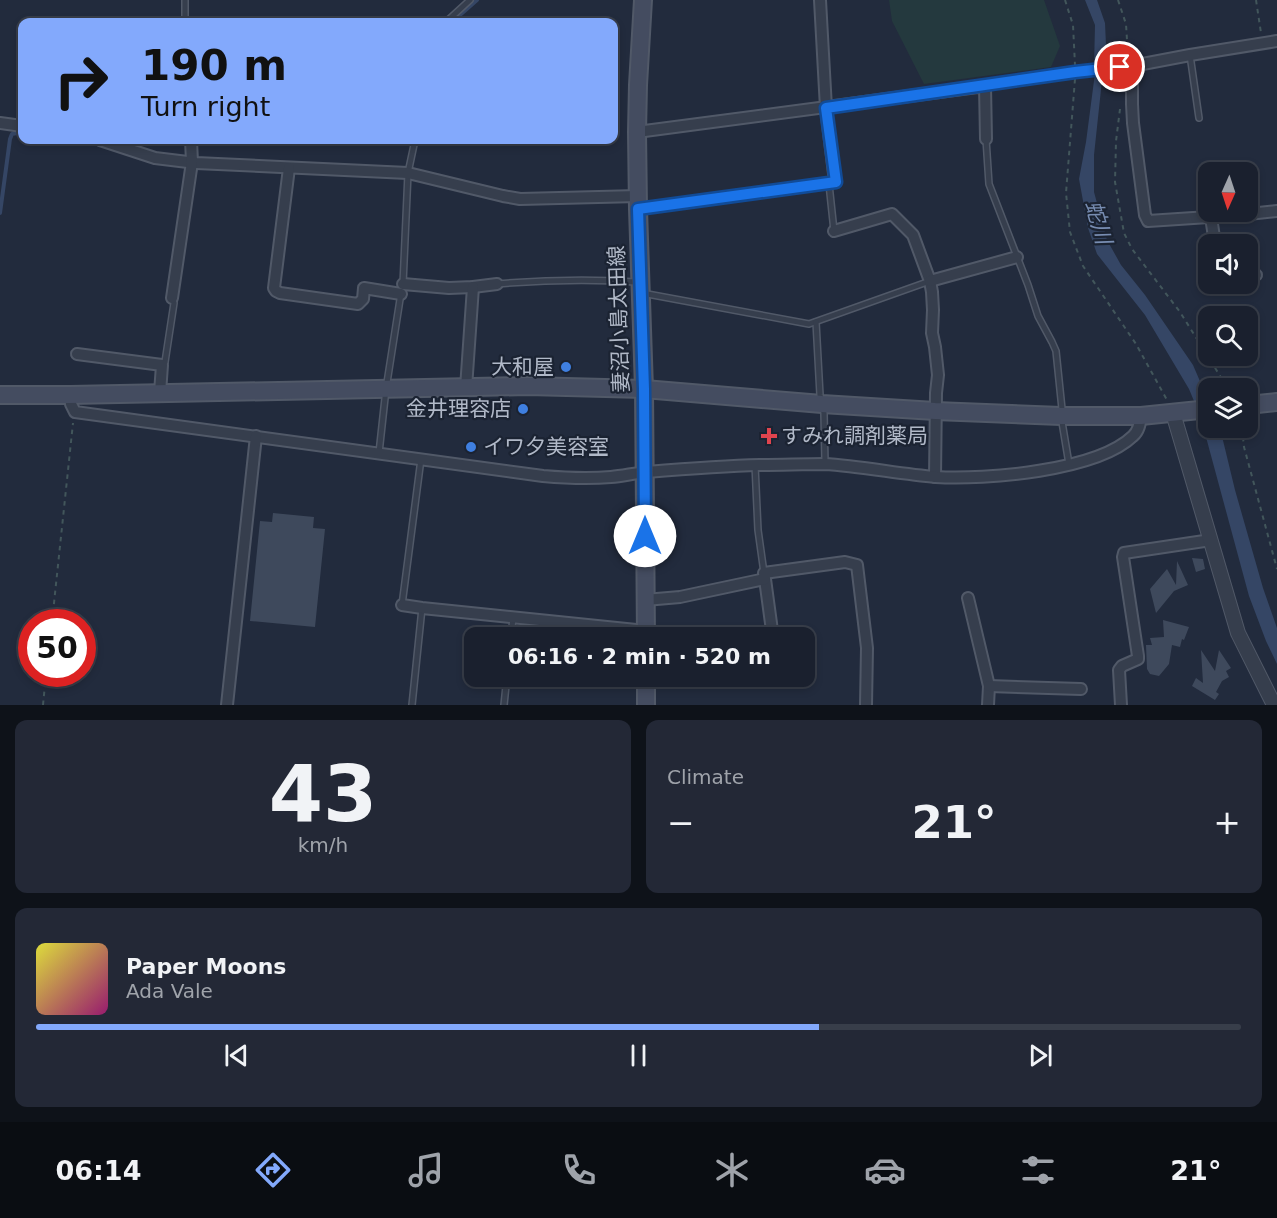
<!DOCTYPE html>
<meta charset="utf-8">
<style>
:root{--surface:#1a202e;--page:#232836;--text:#f1f3f6;--muted:#9fa3aa;--line:#383e4a;--accent:#83a9fc}
body{margin:0;font-family:"DejaVu Sans","Noto Sans JP",sans-serif;background:var(--page);color:var(--text);height:100vh;display:flex;flex-direction:column;font-size:22px;white-space:nowrap}
*{box-sizing:border-box;margin:0}
p{font-size:20px;color:var(--muted)}
.icon{flex:none;width:33px;height:33px;fill:none;stroke:currentColor;stroke-width:2;stroke-linecap:round;stroke-linejoin:round}
.map{position:relative;height:705px;overflow:hidden}
.details{display:flex;flex-direction:column;gap:15px;padding:15px;background:#0e1219;flex:1}
.details>*{flex:none}
.hud{position:absolute;left:18px;top:18px;width:600px;height:126px;border-radius:12px;box-shadow:0 3px 9px #0003,0 0 0 2px var(--line);background:#83a9fc;color:#111;overflow:hidden}
.needle{width:39px;rotate:183deg}
.controls{position:absolute;left:1198px;top:162px;display:grid;gap:12px}
.controls a{display:grid;place-items:center;width:60px;height:60px;border-radius:12px;background:var(--surface);box-shadow:0 3px 9px #0003,0 0 0 2px var(--line);font-size:30px}
.speed{position:absolute;left:18px;top:609px;display:flex;gap:12px;font-size:30px;font-weight:700;text-align:center}
.speed>*{display:grid;place-content:center;width:78px;height:78px;border-radius:50%;background:var(--surface);box-shadow:0 3px 9px #0003,0 0 0 2px var(--line);line-height:1}
.speed .limit{border:9px solid #d22;background:#fff;color:#111}
.pin{position:absolute;display:grid;place-items:center;width:51px;height:51px;color:#fff;margin:-26px;border:3px solid #fff;border-radius:50%;box-shadow:0 2px 6px #0007}
.me{position:absolute;width:66px;margin:-33px;rotate:0deg;stroke-linejoin:round;filter:drop-shadow(0 0 4px #0008)}
.turn{display:flex;align-items:center;gap:21px;height:126px;padding:0 24px;font-size:27px}
.turn .icon{width:78px;height:78px;stroke-width:2.5}
.turn b{display:block;font-size:42px;line-height:51px}
.big{font-size:45px;font-weight:700;line-height:1.1}
.details .card{flex:1;display:flex;flex-direction:column;justify-content:center;gap:9px;min-width:0;padding:0 21px;border-radius:12px;background:var(--page)}
.details .dial{align-items:center;gap:0}
.dial b{font-size:78px;line-height:1}
.song{display:flex;align-items:center;gap:18px}
.cover{width:72px;height:72px;border-radius:9px;background:linear-gradient(135deg,hsl(60 70% 55%),hsl(320 70% 35%))}
.played{height:6px;border-radius:3px;background:linear-gradient(90deg,var(--accent) 65%,var(--line) 65%)}
.keys{display:flex;justify-content:space-around;direction:ltr}
.heat{display:flex;justify-content:space-between;align-items:center;font-size:33px;direction:ltr}
.details .tiles{flex:1;display:grid;gap:15px;grid-template-columns:1fr 1fr}
.card:last-child{grid-column:span 2}
.trip{position:absolute;left:464px;top:627px;width:351px;height:60px;border-radius:12px;background:var(--surface);box-shadow:0 3px 9px #0003,0 0 0 2px var(--line);font-weight:700;line-height:60px;text-align:center}
.dock{display:flex;height:96px;justify-content:space-around;align-items:center;background:#0a0d12;color:var(--muted)}
.dock .icon{width:42px;height:42px}
.dock .selected{color:var(--accent)}
.dock b{font-size:27px;color:var(--text)}
.map>svg:first-child{display:block}
</style>
<div class="map">
<svg width="1277" height="705" viewBox="0 0 1277 705">
<rect width="100%" height="100%" fill="#222b3d"/>
<path fill="#24393e" d="M889 0H1044L1060 46 1051 67 924 84 892 21Z"/>
<g fill="#354665">
<path d="M1085 0H1097L1105 23 1106 45 1104 66 1094 67 1095 25Z"/>
<path d="M1103 71 1094 155V192L1107 240 1121 265 1145 295 1193 365 1208 400 1194 401 1189 389 1145 315 1097 254 1088 228 1079 179 1086 142 1095 73Z"/>
<path d="M1209 425V428H1220L1235 490 1263 588 1277 628V664L1266 641 1249 596 1203 426Z"/>
</g>
<g fill="none" stroke-linecap="round" stroke-linejoin="round">
<g stroke="#354665" stroke-width="4">
<path d="M452 22 477 0"/>
<path d="M65 140 86 143 89 142"/>
<path d="M0 213 10 139 12 134 17 133 22 134"/>
</g>
</g>
<g fill="#3e495c">
<path d="M273 513 314 517 313 528 325 529 315 627 250 621 260 521 272 522Z"/>
<path d="M1192 558 1203 559 1205 569 1196 572Z"/>
<path d="M1177 561 1188 585 1174 591 1156 613 1150 589 1167 569 1176 585Z"/>
<path d="M1163 620 1189 627 1184 640 1182 639 1180 647 1172 645 1169 664 1159 676 1150 674 1147 669 1146 645H1152L1150 638 1164 637Z"/>
<path d="M1201 650 1215 671 1219 650 1231 668 1226 671 1229 677 1222 681 1216 692 1219 694 1215 700 1192 686 1196 678 1203 683Z"/>
</g>
<g fill="none" stroke-linecap="round" stroke-linejoin="round">
<defs>
<g id="service">
<path d="M185 0V22"/>
<path d="M446 22 470 0"/>
<path d="M1190 55 1199 118"/>
<path d="M985 86 1075 72 1132 66"/>
<path d="M986 139 989 184 1028 285 1038 316 1052 342 1056 351 1062 409 1061 416 1069 464"/>
<path d="M831 183 829 184 834 231"/>
<path d="M640 209 829 184"/>
<path d="M403 284 408 173 415 140"/>
<path d="M497 284C543 280 591 279 637 282"/>
<path d="M642 293 809 324 930 281"/>
<path d="M816 322 820 395 824 413 825 463"/>
<path d="M162 365 165 362 174 303 172 298"/>
<path d="M379 453 386 389 401 293"/>
<path d="M755 465 758 530 764 573"/>
<path d="M402 605 421 459"/>
<path d="M511 638 513 617"/>
<path d="M412 705 422 608"/>
<path d="M504 705 507 676"/>
</g>
<g id="minor">
<path d="M820 0 826 108 835 182"/>
<path d="M1277 41 1190 55 1132 66V104L1133 123 1145 215 1148 221 1239 215 1277 211"/>
<path d="M0 123 22 126"/>
<path d="M637 132 985 86 986 139"/>
<path d="M100 140 155 158 196 163 408 173 503 196 520 199 638 196"/>
<path d="M289 168 274 288 276 291 280 293 358 304 363 299 364 288 401 294"/>
<path d="M1211 217 1215 244"/>
<path d="M834 231 892 214 913 235 930 281 932 292 933 310 932 333 935 347 938 375 936 393 935 477"/>
<path d="M1248 276 1256 275"/>
<path d="M930 281 1017 257"/>
<path d="M403 284 449 288 473 287 497 284"/>
<path d="M172 298 192 162 191 140"/>
<path d="M77 354 162 365 160 393"/>
<path d="M466 388 473 287"/>
<path d="M70 395 71 404 75 412 543 476C566 478 588 479 611 477 623 476 635 473 647 472 684 469 723 466 760 465 781 465 803 464 824 464 861 466 899 474 936 477 985 480 1097 471 1133 436 1139 431 1140 423 1141 416"/>
<path d="M765 579 773 638"/>
<path d="M968 598 989 686 988 705"/>
<path d="M645 600 680 597 765 579 764 573 845 562 857 565 867 648 866 705"/>
<path d="M402 605 422 608 646 631"/>
<path d="M989 686 1081 689"/>
<path d="M227 705 256 436"/>
<path d="M1121 705 1119 670 1122 666 1138 659V656L1123 557 1124 553 1211 540"/>
</g>
<path id="tertiary" d="M1173 413 1238 633 1274 705"/>
<g id="secondary">
<path d="M643 0 638 85 637 132 638 209 644 389 646 638"/>
<path d="M0 395H70L528 386 644 389 822 404 935 411 1061 416H1141L1209 409"/>
<path d="M1248 405 1277 402"/>
<path d="M646 705V676"/>
</g>
</defs>
<use href="#service" stroke="#515968" stroke-width="8"/>
<use href="#minor" stroke="#515968" stroke-width="14"/>
<use href="#tertiary" stroke="#515968" stroke-width="16"/>
<use href="#secondary" stroke="#515968" stroke-width="20"/>
<g stroke="#42565b" stroke-width="2" stroke-dasharray="4.5 4.5" stroke-linecap="butt">
<path d="M1065 0 1073 25 1075 65"/>
<path d="M1118 0 1126 24 1128 56"/>
<path d="M1256 0 1261 33"/>
<path d="M1075 79 1066 193 1070 232 1083 266 1136 344 1167 400"/>
<path d="M1120 109 1116 141 1115 182 1124 233 1132 249 1180 312 1222 379 1231 384 1232 388"/>
<path d="M1242 428 1244 447 1277 569"/>
<path d="M52 622 73 423"/>
<path d="M43 705 46 674"/>
</g>
<use href="#service" stroke="#363e4d" stroke-width="5"/>
<use href="#minor" stroke="#363e4d" stroke-width="10"/>
<use href="#tertiary" stroke="#363e4d" stroke-width="14"/>
<use href="#secondary" stroke="#444c60" stroke-width="16"/>
</g>
<g fill="none" stroke-linecap="round" stroke-linejoin="round">
<defs>
<path id="route" d="M645 536 644 389 638 209 836 182 826 108 1075 72 1120 67"/>
</defs>
<use href="#route" stroke="#114b97" stroke-width="15"/>
<use href="#route" stroke="#1a73e8" stroke-width="10"/>
</g>
<g fill="#3f7fe0" stroke="#1b2332" stroke-width="2">
<circle cx="566" cy="367" r="6"/>
<circle cx="523" cy="409" r="6"/>
<circle cx="471" cy="447" r="6"/>
</g>
<path fill="#e0444e" stroke="#1b2332" stroke-width="2" d="M766 427h6v6h6v6h-6v6h-6v-6h-6v-6h6z"/>
<g text-anchor="middle" stroke-width="4.5" stroke-linejoin="round" paint-order="stroke">
<g font-size="21" fill="#b1b9c8" stroke="#1b2332">
<text transform="translate(619 319) rotate(-92)" y="7">妻沼小島太田線</text>
</g>
<g font-size="21" fill="#b1b9c8" stroke="#1b2332" text-anchor="end">
<text x="554" y="374">大和屋</text>
<text x="511" y="416">金井理容店</text>
<text x="781" y="443" text-anchor="start">すみれ調剤薬局</text>
<text x="483" y="454" text-anchor="start">イワ夕美容室</text>
</g>
<g font-size="22" font-style="italic" fill="#788db2" stroke="#1b2332">
<text transform="translate(1099 222) rotate(74)" y="8">蛇川</text>
</g>
</g>
</svg>
<div class="controls">
<a><svg class="needle" viewBox="-14 -14 28 28"><path d="M0-13l5 13h-10z" fill="#e53935"/><path d="M0 13l5-13h-10z" fill="#9fa3aa"/></svg></a>
<a><svg class="icon" aria-label="sound" viewBox="0 0 24 24"><path d="M4 9h4l5-4v14l-5-4H4zM17 9q2 3 0 6"/></svg></a>
<a><svg class="icon" aria-label="search" viewBox="0 0 24 24"><circle cx="10" cy="10" r="6"/><path d="M15 15l6 6"/></svg></a>
<a><svg class="icon" aria-label="layers" viewBox="0 0 24 24"><path d="M12 4l9 5-9 5-9-5zM3 14l9 5 9-5"/></svg></a>
</div>
<div class="speed"><div class="limit">50</div></div>
<div class="pin" style="left:1120px;top:67px;background:#d93025"><svg class="icon" aria-label="arrive" viewBox="0 0 24 24"><path d="M6 21V4h12l-3 4 3 4H6"/></svg></div>
<svg class="me" style="left:645px;top:536px" viewBox="-20 -20 40 40"><circle r="19" fill="#fff"/><path d="M0-13L10 11 0 6-10 11z" fill="#1a73e8"/></svg>
<div class="trip">06:16 · 2 min · 520 m</div>
<div class="hud">
<div class="turn"><svg class="icon" aria-label="right" viewBox="0 0 24 24"><path d="M7 20v-9h11M14 6l5 5-5 5"/></svg><div><b>190 m</b>Turn right</div></div>
</div>
</div>
<section class="details">
<div class="tiles">
<div class="card dial"><b>43</b><p>km/h</p></div>
<div class="card"><p>Climate</p>
<div class="heat"><a>−</a><b class="big">21°</b><a>+</a></div>
</div>
<div class="card">
<div class="song"><i class="cover"></i><div><b>Paper Moons</b><p>Ada Vale</p></div></div>
<div class="played"></div>
<div class="keys"><svg class="icon" aria-label="previous" viewBox="0 0 24 24"><path d="M18 5L8 12l10 7zM5 5v14"/></svg><svg class="icon" aria-label="pause" viewBox="0 0 24 24"><path d="M8 5v14M16 5v14"/></svg><svg class="icon" aria-label="next" viewBox="0 0 24 24"><path d="M6 5l10 7-10 7zM19 5v14"/></svg></div>
</div>
</div>
</section>
<nav class="dock">
<b>06:14</b>
<svg class="icon selected" aria-label="directions" viewBox="0 0 24 24"><path d="M12 3l9 9-9 9-9-9zM9 14v-3h6M13 9l2 2-2 2"/></svg>
<svg class="icon" aria-label="music" viewBox="0 0 24 24"><path d="M9 18V5l10-2v13"/><circle cx="6" cy="18" r="3"/><circle cx="16" cy="16" r="3"/></svg>
<svg class="icon" aria-label="phone" viewBox="0 0 24 24"><path d="M5 4h4l2 5-3 2q2 4 5 5l2-3 5 2v4C11 20 4 13 5 4z"/></svg>
<svg class="icon" aria-label="climate" viewBox="0 0 24 24"><path d="M12 3v18M4 7l16 10M4 17L20 7"/></svg>
<svg class="icon" aria-label="car" viewBox="0 0 24 24"><path d="M5 17H2v-5l4-1 3-4h7l3 4 3 1v5h-3M9 17h6M6 11h13"/><circle cx="7" cy="17" r="2"/><circle cx="17" cy="17" r="2"/></svg>
<svg class="icon" aria-label="filters" viewBox="0 0 24 24"><path d="M4 7h16M4 17h16"/><circle cx="9" cy="7" r="2"/><circle cx="15" cy="17" r="2"/></svg>
<b>21°</b>
</nav>
